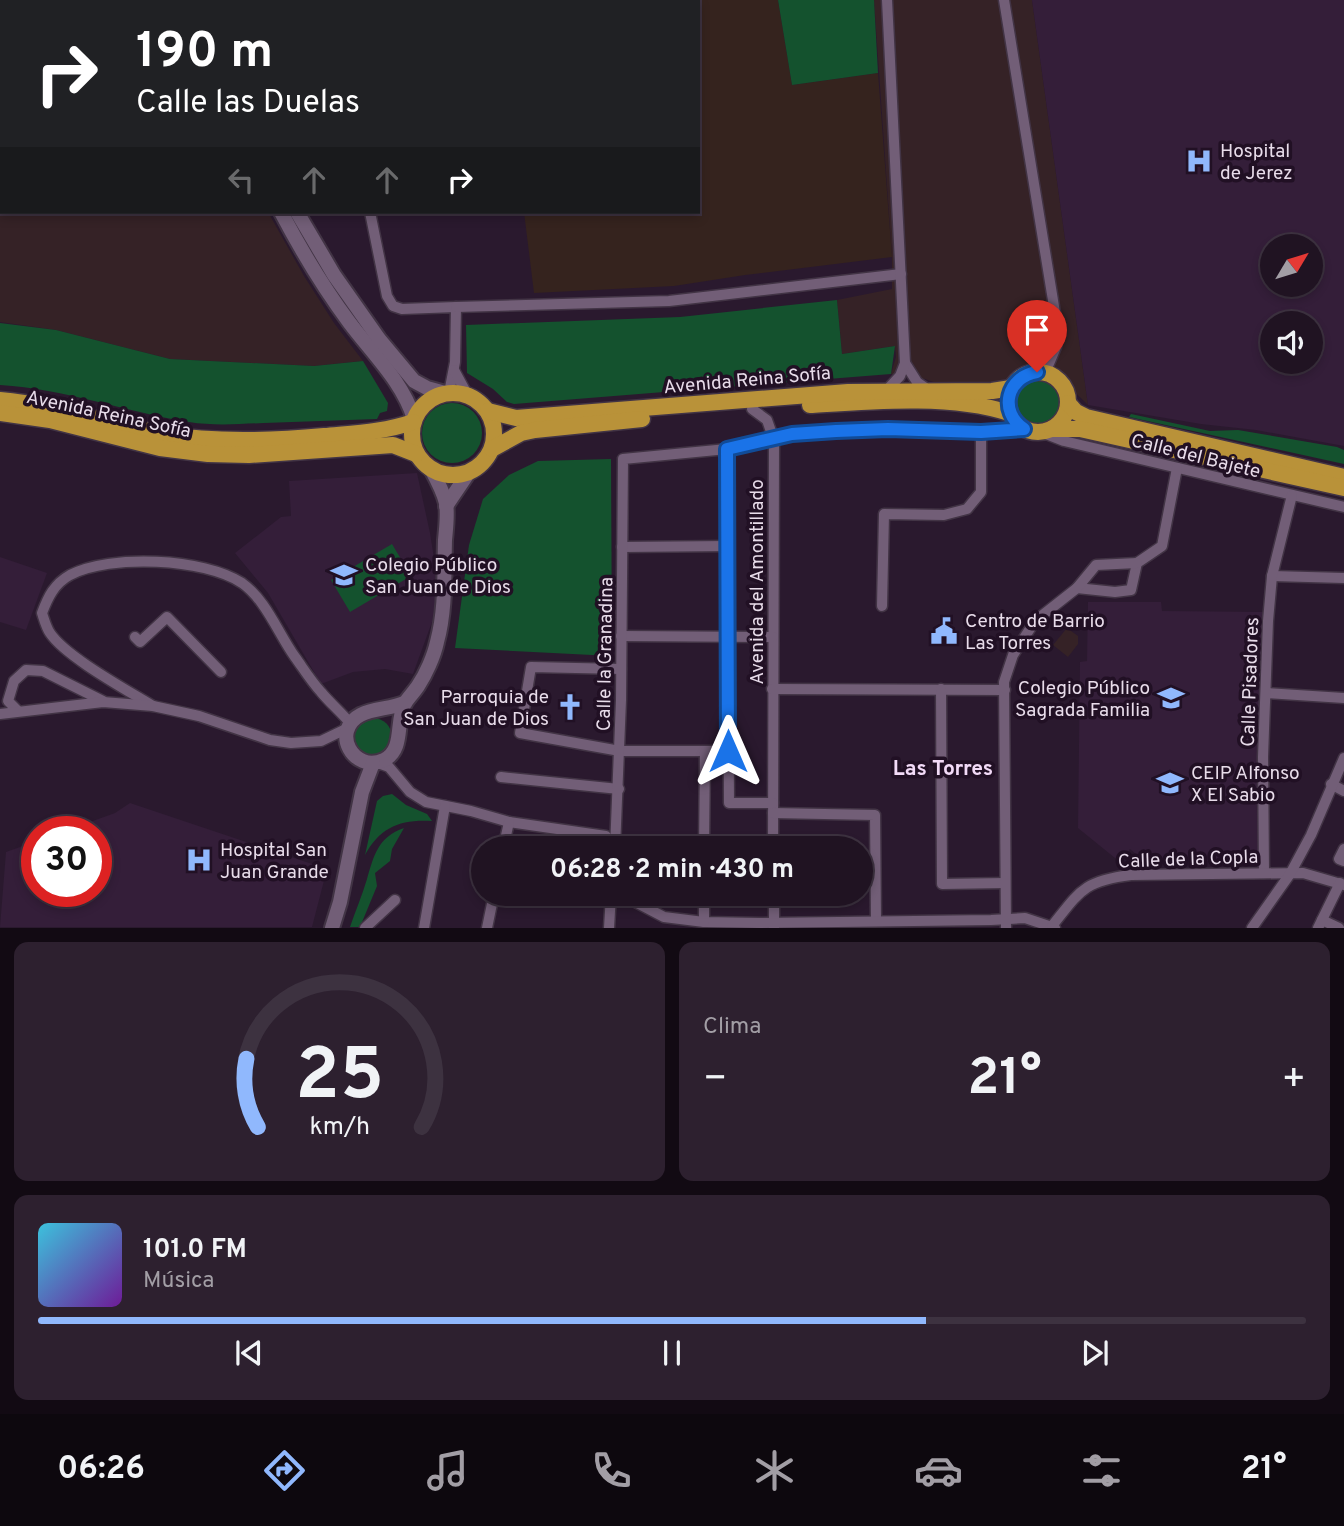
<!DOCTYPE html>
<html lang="es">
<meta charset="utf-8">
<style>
:root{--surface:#201322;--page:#2d202f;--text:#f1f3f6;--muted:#a29ea5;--line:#3d3240;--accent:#90b8fd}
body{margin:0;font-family:Overpass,sans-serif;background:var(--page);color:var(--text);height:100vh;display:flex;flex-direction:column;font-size:26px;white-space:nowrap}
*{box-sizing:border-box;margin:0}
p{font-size:23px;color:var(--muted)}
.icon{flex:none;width:38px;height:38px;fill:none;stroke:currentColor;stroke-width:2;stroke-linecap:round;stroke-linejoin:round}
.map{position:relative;height:928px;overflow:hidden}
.side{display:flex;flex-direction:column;gap:14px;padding:14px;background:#120a13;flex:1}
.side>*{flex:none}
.hud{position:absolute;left:0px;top:0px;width:700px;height:214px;box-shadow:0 4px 10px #0003,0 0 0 2px var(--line);background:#202124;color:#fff;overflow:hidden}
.needle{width:46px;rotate:52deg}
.tools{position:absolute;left:1260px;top:234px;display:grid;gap:14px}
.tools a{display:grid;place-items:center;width:63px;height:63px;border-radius:50%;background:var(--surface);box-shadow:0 4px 10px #0003,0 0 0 2px var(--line);font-size:35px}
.speed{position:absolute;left:21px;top:816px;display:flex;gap:14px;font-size:35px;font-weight:700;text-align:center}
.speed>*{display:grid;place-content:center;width:91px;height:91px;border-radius:50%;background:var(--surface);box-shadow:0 4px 10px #0003,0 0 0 2px var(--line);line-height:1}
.speed .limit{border:10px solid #d22;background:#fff;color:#111}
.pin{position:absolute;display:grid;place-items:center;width:60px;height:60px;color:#fff;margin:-72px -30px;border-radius:50% 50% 50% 0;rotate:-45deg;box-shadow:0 0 7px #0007}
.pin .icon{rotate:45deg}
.me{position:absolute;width:77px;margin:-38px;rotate:0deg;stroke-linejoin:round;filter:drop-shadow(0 0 5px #0008)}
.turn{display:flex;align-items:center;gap:24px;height:147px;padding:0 21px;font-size:32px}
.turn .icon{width:91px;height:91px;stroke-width:2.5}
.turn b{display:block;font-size:49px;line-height:60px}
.lanes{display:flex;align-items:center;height:66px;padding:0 21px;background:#0003;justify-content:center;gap:35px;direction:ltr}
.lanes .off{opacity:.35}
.big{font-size:52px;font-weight:700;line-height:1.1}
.side .card{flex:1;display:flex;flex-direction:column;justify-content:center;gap:10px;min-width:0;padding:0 24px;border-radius:14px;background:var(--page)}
.side .dial{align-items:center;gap:0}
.dial svg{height:182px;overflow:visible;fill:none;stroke:var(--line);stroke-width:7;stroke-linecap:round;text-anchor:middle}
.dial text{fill:var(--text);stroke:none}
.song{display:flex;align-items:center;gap:21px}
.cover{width:84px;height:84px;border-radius:10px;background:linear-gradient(135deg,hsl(190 70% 55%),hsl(280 70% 35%))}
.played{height:7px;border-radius:4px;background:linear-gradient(90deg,var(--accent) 70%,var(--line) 70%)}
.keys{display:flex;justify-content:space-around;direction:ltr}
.heat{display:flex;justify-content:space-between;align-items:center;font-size:38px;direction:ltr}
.side .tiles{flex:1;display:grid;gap:14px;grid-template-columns:1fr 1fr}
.card:last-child{grid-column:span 2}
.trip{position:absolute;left:471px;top:836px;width:402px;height:70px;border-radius:35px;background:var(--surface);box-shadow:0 4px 10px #0003,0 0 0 2px var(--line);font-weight:700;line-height:70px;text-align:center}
.tabs{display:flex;height:112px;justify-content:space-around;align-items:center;background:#0d080e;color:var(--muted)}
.tabs .icon{width:49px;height:49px}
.tabs .on{color:var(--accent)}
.tabs b{font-size:32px;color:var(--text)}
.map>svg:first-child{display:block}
</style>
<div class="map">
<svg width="1344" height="928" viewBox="0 0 1344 928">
<rect width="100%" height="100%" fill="#2a192e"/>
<g fill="#352226">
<path d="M0 0H193V2H2V43Z"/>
<path d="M874 0H1032L1088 405 1042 360 1025 366 1007 383 989 387 942 385 925 379 891 374 896 357 895 346 842 354 837 300 892 289V257Z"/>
<path d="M0 85 2 212H268L304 276 334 323 363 361 314 366 170 359 56 330 0 322Z"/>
<path d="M1067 628 1078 636V644L1068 657 1053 645Z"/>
</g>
<g fill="#35231e">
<rect x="334" y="0" width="169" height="2"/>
<path d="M603 0H778L792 85 878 73 892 257 745 275 674 286 534 293 524 212H698V2H602Z"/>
</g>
<g fill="#341e39" fill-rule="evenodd">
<path d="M1032 0H1344V446L1256 430 1201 424 1088 405ZM1272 247H1311V285H1272ZM1272 324H1311V362H1272Z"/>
<path d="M417 473 430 533 435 565 436 595 432 622 413 674 385 669 353 672 321 684 268 593 235 553 281 517 291 516 289 481Z"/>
<path d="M0 557 47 573 26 630 0 622Z"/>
<path d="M1088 602H1161L1162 611 1265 612 1262 862 1143 860 1130 849 1120 862 1078 828 1080 662 1087 661Z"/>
<path d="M130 803 327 869 312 927H0L6 852 37 841V891H96V831H65L115 813Z"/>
</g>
<g fill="#14522e">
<path d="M778 0H874L878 73 792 85Z"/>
<path d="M837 300 842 354 895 346 891 374 514 404 507 402 493 389 467 373 466 325 680 317Z"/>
<path d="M0 323 56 330 170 359 314 366 363 361 388 403 387 411 380 413 377 419C339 420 302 422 264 423 240 424 213 426 189 422 126 412 65 389 0 385Z"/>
<circle cx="1038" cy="402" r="23"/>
<circle cx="452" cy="433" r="30"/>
<path d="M1131 414 1210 431 1238 430 1337 447 1344 450V464L1129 417Z"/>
<path d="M611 459 612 656 455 648 469 545 483 499 509 475 538 461Z"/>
<path d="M392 544 411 576 350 612 331 580Z"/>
<circle cx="373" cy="737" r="19"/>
<path d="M392 794 406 805 427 814 432 821C401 819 380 827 365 855L377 801 383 796Z"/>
<path d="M404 828 392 849 390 861 375 873 377 886 360 927H350C355 912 362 896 367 879 374 855 378 837 404 828Z"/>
</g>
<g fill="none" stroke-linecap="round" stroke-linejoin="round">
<defs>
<g id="street">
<path d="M328 0V2"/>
<path d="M1004 0 1058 331 1056 347 1045 373"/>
<path d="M0 58H2"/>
<path d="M0 72 2 73"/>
<path d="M370 212 387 296 393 306 402 309 456 307 455 362 449 393"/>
<path d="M456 307 669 301 901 274"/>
<path d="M905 363 917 382 930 391"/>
<path d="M454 370 467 394"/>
<path d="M886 391 900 376 905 363 887 0"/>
<path d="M752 409 767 420 774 440 773 849"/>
<path d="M1041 432 1064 441 1344 507"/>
<path d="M727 449 729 803H773"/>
<path d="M622 547 728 546"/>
<path d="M1272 576 1344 578"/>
<path d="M1077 588 1115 592 1131 590 1137 563 1162 546 1177 468"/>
<path d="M882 606 884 514 944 515 967 509 981 492V432"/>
<path d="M621 636 773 637"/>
<path d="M135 637 140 642 167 617 221 672"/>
<path d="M621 669 531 667 520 733 620 751H728"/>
<path d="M772 689 1005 690"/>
<path d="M941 689 942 884 1005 883"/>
<path d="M1266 693 1344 698"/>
<path d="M153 706C127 690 66 657 50 633 46 627 44 619 42 613 48 597 54 584 70 575 110 554 204 558 242 583 266 600 278 633 295 657 303 668 311 681 321 692 330 703 341 712 350 723"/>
<path d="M18 711 8 701 14 681 26 670 43 671 103 701"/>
<path d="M0 714 103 702 153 706 199 716 270 740 291 743 321 741 348 728"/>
<path d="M378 763 389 767 410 792 426 802 471 811 509 822 606 836 614 848"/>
<path d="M501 777 619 789"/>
<path d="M1331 784 1344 791"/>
<path d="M773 813 875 815 876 921"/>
<path d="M503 849 509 822"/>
<path d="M615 849 621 700 623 459 727 449 792 434 889 429 981 432 1024 429"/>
<path d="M704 849 705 752"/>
<path d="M1344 849 1339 859 1344 861"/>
<path d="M1264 873 1263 757 1268 621 1272 576 1292 495"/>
<path d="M620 894 664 917 704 922 760 923 991 920 1025 918 1055 928"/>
<path d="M774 894V928"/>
<path d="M1322 920 1339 928"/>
<path d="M704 922V894"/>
<path d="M1052 926C1080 891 1083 881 1131 875L1303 873 1344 885"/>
<path d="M365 928 395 900"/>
<path d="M424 928 445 806"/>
<path d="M487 928 494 894"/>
<path d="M609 928 611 894"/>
<path d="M1006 928 1004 682 1013 655 1035 621 1077 588 1096 565 1137 563"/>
<path d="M1252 928 1290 874 1311 835 1344 758"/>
<path d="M1318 928 1340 883"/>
</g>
<g id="secondary">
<path d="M205 0 206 2"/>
<path d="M220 0V2"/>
<path d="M281 212C301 250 323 287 349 322 372 353 403 382 414 419"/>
<path d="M297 212 334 275 379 339 414 381 427 388 445 393"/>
<path d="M446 506 469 472"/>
<path d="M406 702C386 712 354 706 347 731 344 743 351 756 363 761 370 764 377 763 384 760 405 749 395 722 405 703 409 697 414 692 418 686 426 674 434 656 437 642 446 609 444 574 445 540 446 529 448 515 446 503 443 491 437 480 431 469"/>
<path d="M332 928 340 902 362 792 373 763"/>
</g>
<g id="primary">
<circle cx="1038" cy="402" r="30"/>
<circle cx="453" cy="434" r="41"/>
<path d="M0 400C57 405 107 424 163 434 216 443 270 441 324 436 355 433 384 432 413 422"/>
<path d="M1068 403 1076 412 1086 417 1344 477"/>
<path d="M810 405C871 401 952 394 1009 413"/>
<path d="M488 411 516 418 848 392 992 391 1011 388"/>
<path d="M0 413 50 420 160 448 208 454 249 455 393 445 416 454"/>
<path d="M1052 429H1080L1344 488"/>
<path d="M492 449 521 433 535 430 642 419"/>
</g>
</defs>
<use href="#street" stroke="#423445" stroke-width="13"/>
<use href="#secondary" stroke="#423445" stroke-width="18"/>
<use href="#primary" stroke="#423445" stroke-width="19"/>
<use href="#street" stroke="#725e77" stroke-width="10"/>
<use href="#secondary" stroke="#725e77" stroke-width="14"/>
<use href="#primary" stroke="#b99239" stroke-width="16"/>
</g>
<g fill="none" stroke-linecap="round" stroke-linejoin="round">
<defs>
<path id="route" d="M728 751 727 449 792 434 836 431 888 429 981 432 1024 429C998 411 1007 377 1037 372"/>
</defs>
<use href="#route" stroke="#114b97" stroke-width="18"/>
<use href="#route" stroke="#1a73e8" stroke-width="12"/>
</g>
<defs>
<symbol id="hospital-bare" viewBox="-9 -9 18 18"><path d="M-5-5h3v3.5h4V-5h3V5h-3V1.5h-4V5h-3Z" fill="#90b8fd" stroke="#211024" stroke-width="2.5" paint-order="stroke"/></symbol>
<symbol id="university-bare" viewBox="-9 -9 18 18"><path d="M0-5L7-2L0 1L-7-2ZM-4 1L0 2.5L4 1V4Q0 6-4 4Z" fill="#90b8fd" stroke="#211024" stroke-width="2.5" paint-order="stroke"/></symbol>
<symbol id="civic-bare" viewBox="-9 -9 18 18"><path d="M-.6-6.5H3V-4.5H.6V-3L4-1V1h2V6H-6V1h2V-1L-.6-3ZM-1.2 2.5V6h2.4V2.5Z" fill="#90b8fd" stroke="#211024" stroke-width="2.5" paint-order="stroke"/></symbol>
<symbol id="church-bare" viewBox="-9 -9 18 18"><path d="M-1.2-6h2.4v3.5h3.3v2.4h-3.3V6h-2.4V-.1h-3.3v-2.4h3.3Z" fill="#90b8fd" stroke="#211024" stroke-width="2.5" paint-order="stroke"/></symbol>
<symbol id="school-bare" viewBox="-9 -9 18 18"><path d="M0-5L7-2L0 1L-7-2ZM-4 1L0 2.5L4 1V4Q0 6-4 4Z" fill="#90b8fd" stroke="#211024" stroke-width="2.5" paint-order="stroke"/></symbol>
</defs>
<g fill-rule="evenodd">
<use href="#hospital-bare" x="1180" y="142" width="38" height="38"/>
<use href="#university-bare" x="325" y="556" width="38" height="38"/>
<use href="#civic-bare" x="925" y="612" width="38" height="38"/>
<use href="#university-bare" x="1152" y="679" width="38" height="38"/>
<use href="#church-bare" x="551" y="688" width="38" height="38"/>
<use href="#school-bare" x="1151" y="764" width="38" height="38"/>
<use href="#hospital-bare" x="180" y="841" width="38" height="38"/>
</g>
<g text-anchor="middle" stroke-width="7" stroke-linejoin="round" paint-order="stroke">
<g font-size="19" fill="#e8dcea" stroke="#211024" text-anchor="start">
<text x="1220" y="157">Hospital<tspan x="1220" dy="22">de Jerez</tspan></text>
<text x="365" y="571">Colegio Público<tspan x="365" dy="22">San Juan de Dios</tspan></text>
<text x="965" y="627">Centro de Barrio<tspan x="965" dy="22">Las Torres</tspan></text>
<text x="1150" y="694" text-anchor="end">Colegio Público<tspan x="1150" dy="22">Sagrada Familia</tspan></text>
<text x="549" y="703" text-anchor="end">Parroquia de<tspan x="549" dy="22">San Juan de Dios</tspan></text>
<text x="1191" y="779">CEIP Alfonso<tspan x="1191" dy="22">X El Sabio</tspan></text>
<text x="220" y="856">Hospital San<tspan x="220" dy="22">Juan Grande</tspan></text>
</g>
<g font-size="19" fill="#e8dcea" stroke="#211024">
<text transform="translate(747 379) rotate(-5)" y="7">Avenida Reina Sofía</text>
<text transform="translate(109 413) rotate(12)" y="7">Avenida Reina Sofía</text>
<text transform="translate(1196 455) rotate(14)" y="7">Calle del Bajete</text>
<text transform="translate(756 582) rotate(-90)" y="7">Avenida del Amontillado</text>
<text transform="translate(604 654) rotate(-89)" y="7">Calle la Granadina</text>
<text transform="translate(1249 682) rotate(-88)" y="7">Calle Pisadores</text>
<text transform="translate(1188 858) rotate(-2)" y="7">Calle de la Copla</text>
</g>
<g font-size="21" font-weight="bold" fill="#f2daf7" stroke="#211024">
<text x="943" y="775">Las Torres</text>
</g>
</g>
</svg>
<div class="tools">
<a><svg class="needle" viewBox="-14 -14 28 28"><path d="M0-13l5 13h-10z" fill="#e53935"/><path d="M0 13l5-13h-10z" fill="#a29ea5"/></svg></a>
<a><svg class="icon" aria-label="sound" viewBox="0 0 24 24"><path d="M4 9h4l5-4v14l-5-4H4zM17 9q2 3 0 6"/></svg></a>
</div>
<div class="speed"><div class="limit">30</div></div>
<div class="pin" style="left:1037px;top:372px;background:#d93025"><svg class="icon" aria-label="arrive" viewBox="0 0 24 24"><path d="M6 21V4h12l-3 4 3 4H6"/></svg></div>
<svg class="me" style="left:728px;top:751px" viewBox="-20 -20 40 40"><path d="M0-17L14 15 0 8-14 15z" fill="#1a73e8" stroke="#fff" stroke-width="4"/></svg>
<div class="trip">06:28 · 2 min · 430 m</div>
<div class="hud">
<div class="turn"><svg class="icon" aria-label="right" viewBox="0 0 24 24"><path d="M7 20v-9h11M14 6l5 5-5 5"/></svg><div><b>190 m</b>Calle las Duelas</div></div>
<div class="lanes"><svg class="icon off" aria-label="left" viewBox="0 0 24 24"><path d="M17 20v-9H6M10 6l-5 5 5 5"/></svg><svg class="icon off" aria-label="ahead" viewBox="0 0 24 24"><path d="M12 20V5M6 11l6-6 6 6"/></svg><svg class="icon off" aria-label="ahead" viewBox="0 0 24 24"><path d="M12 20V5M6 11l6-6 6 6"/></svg><svg class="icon" aria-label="right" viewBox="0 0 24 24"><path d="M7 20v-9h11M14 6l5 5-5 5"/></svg></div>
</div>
</div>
<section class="side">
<div class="tiles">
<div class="card dial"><svg viewBox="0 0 100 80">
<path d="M14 69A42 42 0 1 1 86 69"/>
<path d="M14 69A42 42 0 0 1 9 39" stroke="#90b8fd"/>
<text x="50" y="56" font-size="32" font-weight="700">25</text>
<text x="50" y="72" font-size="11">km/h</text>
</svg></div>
<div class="card"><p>Clima</p>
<div class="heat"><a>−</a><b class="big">21°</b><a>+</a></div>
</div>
<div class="card">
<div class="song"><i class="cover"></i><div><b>101.0 FM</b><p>Música</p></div></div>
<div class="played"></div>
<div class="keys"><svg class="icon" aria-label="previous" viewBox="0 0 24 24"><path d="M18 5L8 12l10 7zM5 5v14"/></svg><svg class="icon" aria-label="pause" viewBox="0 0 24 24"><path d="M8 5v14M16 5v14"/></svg><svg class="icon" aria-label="next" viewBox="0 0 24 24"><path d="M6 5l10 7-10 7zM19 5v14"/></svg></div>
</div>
</div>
</section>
<nav class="tabs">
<b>06:26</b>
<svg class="icon on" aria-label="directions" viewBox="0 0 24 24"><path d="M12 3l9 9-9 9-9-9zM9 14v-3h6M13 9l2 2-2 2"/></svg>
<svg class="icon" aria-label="music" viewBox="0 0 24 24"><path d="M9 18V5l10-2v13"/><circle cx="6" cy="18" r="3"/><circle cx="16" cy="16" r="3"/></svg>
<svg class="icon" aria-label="phone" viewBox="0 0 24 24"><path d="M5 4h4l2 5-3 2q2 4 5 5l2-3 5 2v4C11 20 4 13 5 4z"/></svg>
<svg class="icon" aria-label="climate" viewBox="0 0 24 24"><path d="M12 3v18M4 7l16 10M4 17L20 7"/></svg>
<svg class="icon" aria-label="car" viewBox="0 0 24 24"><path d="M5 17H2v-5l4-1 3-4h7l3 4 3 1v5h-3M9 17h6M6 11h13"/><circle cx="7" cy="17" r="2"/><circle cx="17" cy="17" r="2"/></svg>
<svg class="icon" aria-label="filters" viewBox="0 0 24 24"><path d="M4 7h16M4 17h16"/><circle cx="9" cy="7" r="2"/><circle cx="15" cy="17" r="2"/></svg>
<b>21°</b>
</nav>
